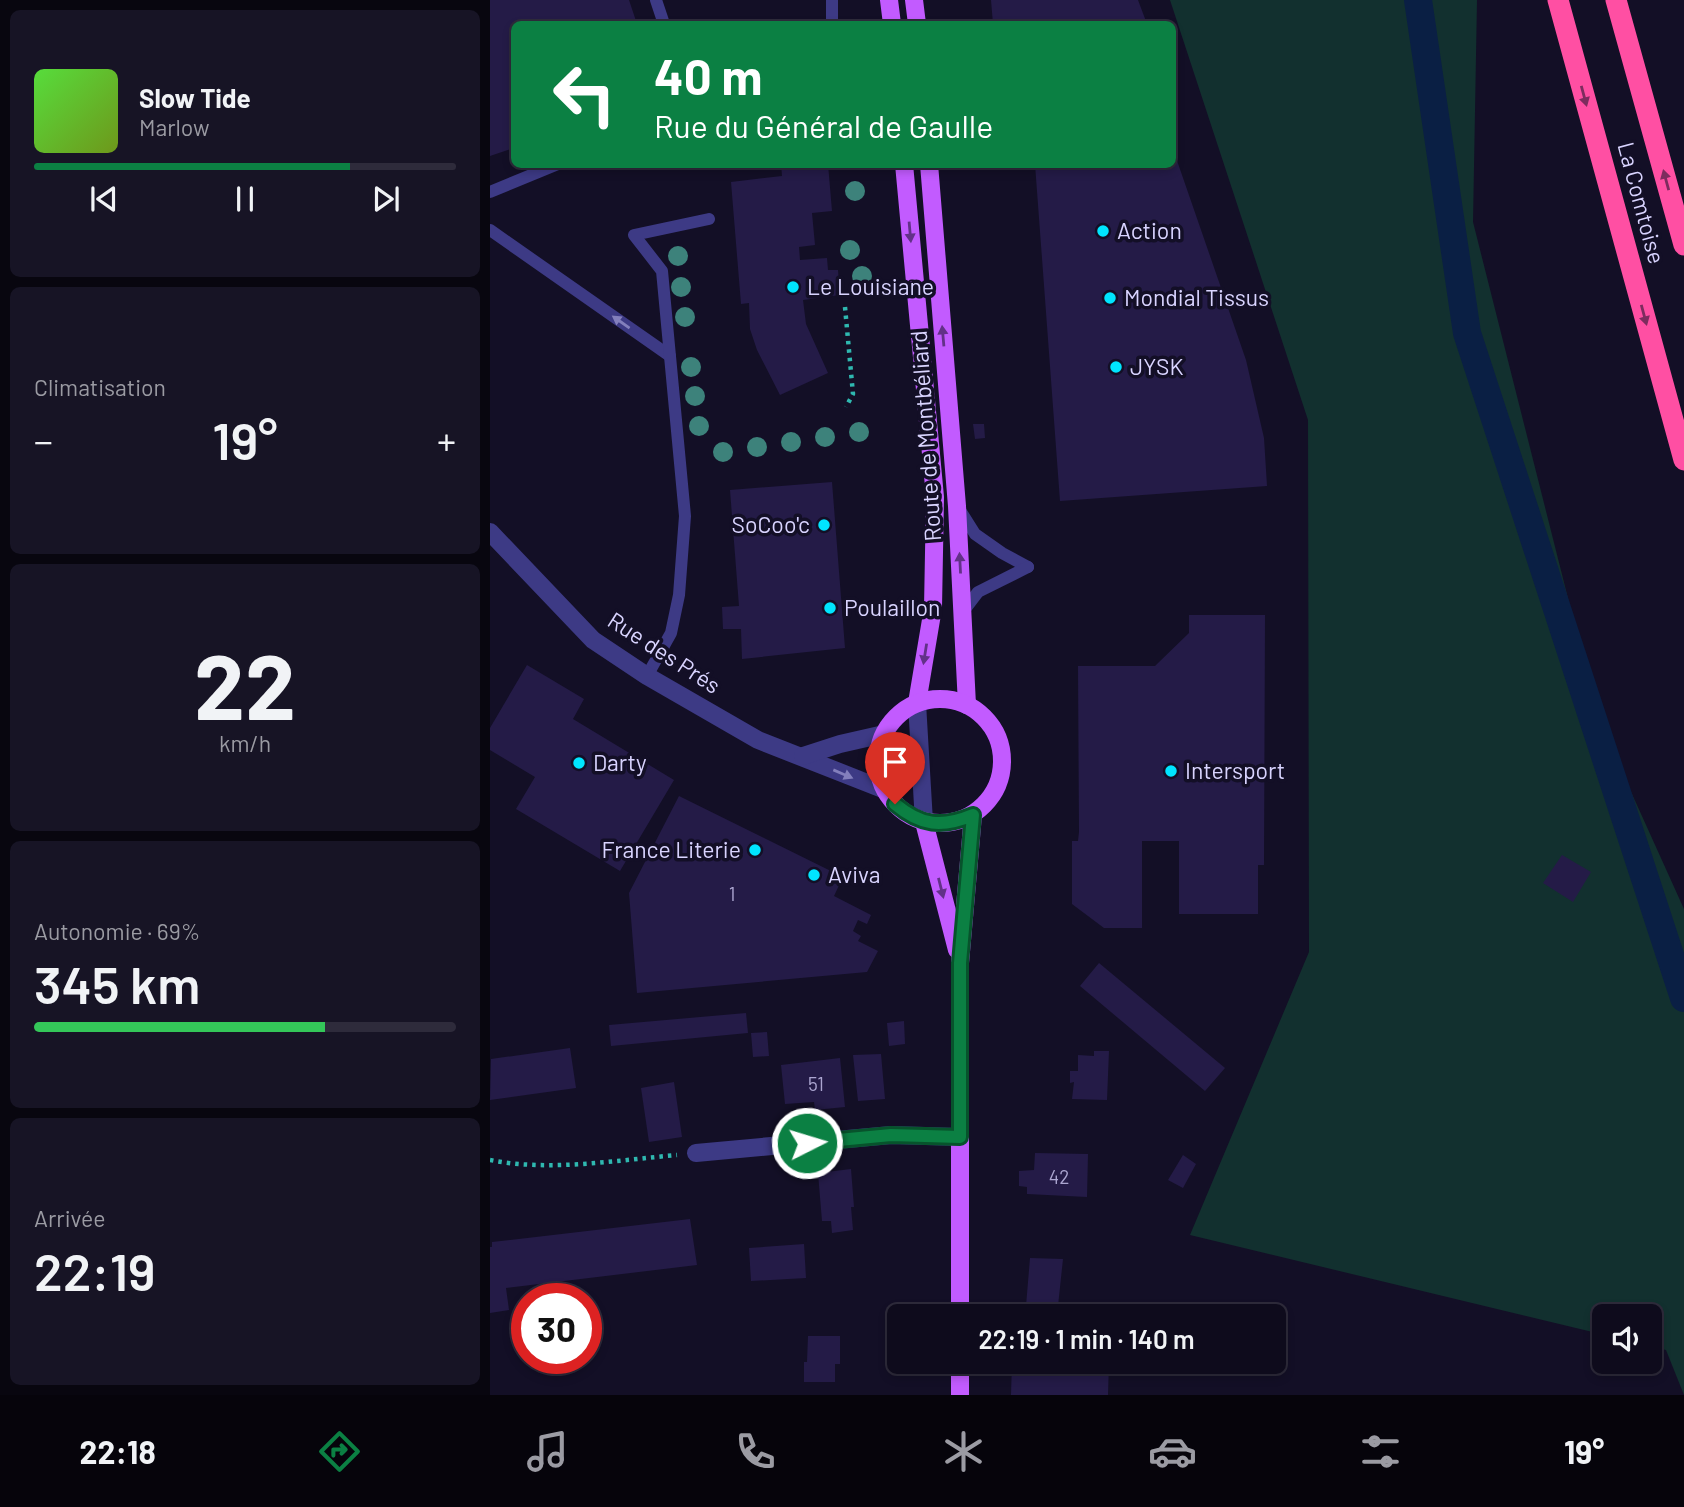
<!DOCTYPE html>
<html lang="fr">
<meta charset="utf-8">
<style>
:root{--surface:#0e0b1c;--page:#171425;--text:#f1f3f6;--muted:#9b9ba3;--line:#2e2b3b;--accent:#0b8043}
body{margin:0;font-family:Barlow,sans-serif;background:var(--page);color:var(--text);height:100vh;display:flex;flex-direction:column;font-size:26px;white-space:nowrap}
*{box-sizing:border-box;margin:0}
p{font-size:23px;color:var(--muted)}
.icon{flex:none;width:38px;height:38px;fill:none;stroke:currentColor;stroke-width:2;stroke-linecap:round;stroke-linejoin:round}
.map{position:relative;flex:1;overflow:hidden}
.sheet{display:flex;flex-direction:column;gap:10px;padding:10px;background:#08060f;width:490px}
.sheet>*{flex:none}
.top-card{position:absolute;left:21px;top:21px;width:665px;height:147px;border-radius:10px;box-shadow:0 4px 10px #0003,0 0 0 2px var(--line);background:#0b8043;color:#fff;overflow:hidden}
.controls{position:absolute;left:1102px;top:1304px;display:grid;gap:14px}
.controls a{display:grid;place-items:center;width:70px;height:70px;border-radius:10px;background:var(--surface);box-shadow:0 4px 10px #0003,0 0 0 2px var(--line);font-size:35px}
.speed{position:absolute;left:21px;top:1283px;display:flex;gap:14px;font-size:35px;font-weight:700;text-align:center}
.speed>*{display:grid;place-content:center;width:91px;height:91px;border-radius:50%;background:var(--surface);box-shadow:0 4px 10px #0003,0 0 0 2px var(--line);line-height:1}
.speed .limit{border:10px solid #d22;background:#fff;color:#111}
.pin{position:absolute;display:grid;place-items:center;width:60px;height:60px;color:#fff;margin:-72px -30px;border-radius:50% 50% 50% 0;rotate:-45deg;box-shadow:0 0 7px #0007}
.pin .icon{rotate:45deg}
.me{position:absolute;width:77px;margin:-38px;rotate:85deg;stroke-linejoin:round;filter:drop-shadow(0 0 5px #0008)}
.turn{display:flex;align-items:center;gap:24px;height:147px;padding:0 28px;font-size:32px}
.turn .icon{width:91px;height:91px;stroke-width:2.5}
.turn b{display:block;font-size:49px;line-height:60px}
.big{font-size:52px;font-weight:600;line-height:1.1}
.sheet .tile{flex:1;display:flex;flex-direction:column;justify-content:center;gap:10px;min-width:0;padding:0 24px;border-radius:10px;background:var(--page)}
.sheet .dial{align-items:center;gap:0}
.dial b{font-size:91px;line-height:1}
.song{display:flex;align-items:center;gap:21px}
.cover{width:84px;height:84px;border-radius:10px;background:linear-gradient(135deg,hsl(110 70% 55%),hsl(80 70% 35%))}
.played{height:7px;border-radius:4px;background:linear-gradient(90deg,var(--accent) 75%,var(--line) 75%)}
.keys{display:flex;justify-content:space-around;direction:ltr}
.heat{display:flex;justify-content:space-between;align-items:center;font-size:38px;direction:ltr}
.charge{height:10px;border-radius:5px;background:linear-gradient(90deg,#34c759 69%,var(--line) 0)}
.trip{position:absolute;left:397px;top:1304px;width:399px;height:70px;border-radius:10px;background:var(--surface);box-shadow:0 4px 10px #0003,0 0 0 2px var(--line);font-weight:600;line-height:70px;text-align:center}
.dock{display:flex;height:112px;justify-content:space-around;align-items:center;background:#06040b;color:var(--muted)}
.dock .icon{width:49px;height:49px}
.dock .active{color:var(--accent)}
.dock b{font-size:32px;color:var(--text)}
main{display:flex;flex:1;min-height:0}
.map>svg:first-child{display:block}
</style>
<main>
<section class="sheet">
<div class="tile">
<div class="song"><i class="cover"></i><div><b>Slow Tide</b><p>Marlow</p></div></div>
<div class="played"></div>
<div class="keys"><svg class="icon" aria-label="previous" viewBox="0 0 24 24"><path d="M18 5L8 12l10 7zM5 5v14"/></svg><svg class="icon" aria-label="pause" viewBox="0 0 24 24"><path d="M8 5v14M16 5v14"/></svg><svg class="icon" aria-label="next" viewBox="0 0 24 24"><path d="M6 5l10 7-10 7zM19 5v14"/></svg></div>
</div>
<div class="tile"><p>Climatisation</p>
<div class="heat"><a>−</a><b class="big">19°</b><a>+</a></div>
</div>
<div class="tile dial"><b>22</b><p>km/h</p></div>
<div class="tile"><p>Autonomie · 69%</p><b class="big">345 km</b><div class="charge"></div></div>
<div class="tile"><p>Arrivée</p><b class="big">22:19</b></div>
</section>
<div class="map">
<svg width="1194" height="1395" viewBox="0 0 1194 1395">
<rect width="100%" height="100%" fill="#130f26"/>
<path fill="#12302f" d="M680 0H987L983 222 1109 721 1194 909V1395L1176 1350 1160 1346V1316H1115V1335L700 1235 819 952 818 420Z"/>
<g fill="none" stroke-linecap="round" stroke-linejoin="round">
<path stroke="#0a1f44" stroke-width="28" d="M928 0 977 333 1194 998"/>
</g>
<g fill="#241b47">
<path d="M0 0H139L147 24H24V148L0 156Z"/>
<path d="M501 0H648L657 24H503Z"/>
<path d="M683 149 756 360 774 438 777 486 570 501 545 164H682Z"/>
<path d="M291 164H338L342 211 322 213 325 245 309 247 310 260 337 258 338 270H348L350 295 313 300 316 324 338 373 290 395 267 350 260 329 259 303 251 304 241 182 292 176Z"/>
<path d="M483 424H494L495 438 485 439Z"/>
<path d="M342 482 355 648 252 659 251 629H233L232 607 249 606 240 490Z"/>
<path d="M699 615H775L774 865H768V914H689V841H652V928H614L582 904V841H588L589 832 588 666H665L699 633Z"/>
<path d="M37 665 94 699 83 719 184 780 130 871 26 809 45 777 0 750V728Z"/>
<path d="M189 796 353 877 344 896 381 915 377 924 368 920 363 931 371 936 368 941 388 951 377 972 147 993 139 893Z"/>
<path d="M1072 855 1101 872 1083 902 1053 883Z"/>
<path d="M609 963 735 1068 715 1091 590 986Z"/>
<path d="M256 1013 258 1033 121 1046 119 1025Z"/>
<path d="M414 1021 415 1044 399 1046 397 1023Z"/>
<path d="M277 1032 279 1056 263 1057 261 1033Z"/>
<path d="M80 1048 86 1088 0 1100 1 1059Z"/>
<path d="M604 1051H619L617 1100 582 1099 584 1082 580 1083V1071H588V1055L604 1056Z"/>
<path d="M391 1054 395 1099 368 1101 363 1055Z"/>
<path d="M350 1058 355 1107 325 1110 324 1102 295 1104 291 1065Z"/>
<path d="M184 1082 192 1137 159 1142 151 1088Z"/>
<path d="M545 1153 598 1154 597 1197 537 1194V1187L529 1186V1171L544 1170Z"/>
<path d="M693 1155 706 1164 693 1188 678 1180Z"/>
<path d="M361 1169 364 1207H361L363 1230 342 1233 341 1221H332L328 1173Z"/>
<path d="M200 1219 207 1265 16 1288 19 1310 0 1313V1247H2V1242Z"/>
<path d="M314 1244 316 1278 261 1281 259 1248Z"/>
<path d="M540 1258 573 1259 568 1306H536Z"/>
<path d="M318 1336H350V1364H345V1382H314V1362H317Z"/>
<path d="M522 1362H619L618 1395H521Z"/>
</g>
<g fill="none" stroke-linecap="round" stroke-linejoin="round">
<g stroke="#2fb8b0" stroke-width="4.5" stroke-dasharray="3.5 5" stroke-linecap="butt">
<path d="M355 307 363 394 356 407"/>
<path d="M0 1160C59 1172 128 1160 187 1155"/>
</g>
<g stroke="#3d3a85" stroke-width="12">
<path d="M166 0 174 24"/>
<path d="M342 0V24"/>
<path d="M0 192 68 164"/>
<path d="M0 230 180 356"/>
<path d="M468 507 485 534 512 553 538 567"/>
<path d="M472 613 488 592 538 567"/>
<path d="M157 676 181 633 189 595 195 516 172 271 144 235 219 219"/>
</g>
<g stroke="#3d3a85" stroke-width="18">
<path d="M0 532 103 640 157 676 268 740 395 790"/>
<path d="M427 703 434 822"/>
<path d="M313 756 350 744 394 734"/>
<path d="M206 1153 401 1135 470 1137"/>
</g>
<g stroke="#c25bff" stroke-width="18">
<path d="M399 0 402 24"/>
<path d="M424 0 427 24"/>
<path d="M414 164 445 497 443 608 427 703"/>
<path d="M439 164 467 506 477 705"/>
<circle cx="450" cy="761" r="62"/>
<path d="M434 822 467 950"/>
<path d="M470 1316V963L483 815"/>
<path d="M470 1395V1362"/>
</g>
<g stroke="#ff4fa3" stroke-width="21">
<path d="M1068 0 1194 460"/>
<path d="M1126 0 1194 245"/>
</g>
</g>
<g fill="#3d827b">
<circle cx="365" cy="191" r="10"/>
<circle cx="360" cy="250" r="10"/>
<circle cx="188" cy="256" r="10"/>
<circle cx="372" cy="276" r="10"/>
<circle cx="191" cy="287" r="10"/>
<circle cx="195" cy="317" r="10"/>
<circle cx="201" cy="367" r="10"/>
<circle cx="205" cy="396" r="10"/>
<circle cx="209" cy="426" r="10"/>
<circle cx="369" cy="432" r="10"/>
<circle cx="335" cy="437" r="10"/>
<circle cx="301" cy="442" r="10"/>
<circle cx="267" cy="447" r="10"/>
<circle cx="233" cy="452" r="10"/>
</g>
<defs><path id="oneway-solid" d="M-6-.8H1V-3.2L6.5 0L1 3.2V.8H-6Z" transform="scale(1.75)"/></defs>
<g fill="#7d2c5e">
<use href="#oneway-solid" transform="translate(1094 96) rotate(75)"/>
<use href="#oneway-solid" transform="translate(1176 180) rotate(-105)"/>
<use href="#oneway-solid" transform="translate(1154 315) rotate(75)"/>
</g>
<g fill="#623188">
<use href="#oneway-solid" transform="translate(420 232) rotate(85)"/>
<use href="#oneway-solid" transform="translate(453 336) rotate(-95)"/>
<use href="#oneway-solid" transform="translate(470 563) rotate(-93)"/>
<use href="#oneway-solid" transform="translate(435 654) rotate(99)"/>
<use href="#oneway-solid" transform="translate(451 888) rotate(76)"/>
</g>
<g fill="#837fbc">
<use href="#oneway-solid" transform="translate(131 322) rotate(-145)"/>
<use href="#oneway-solid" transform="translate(353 774) rotate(23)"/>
</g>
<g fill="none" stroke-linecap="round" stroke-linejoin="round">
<defs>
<path id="route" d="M317 1143 401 1135 470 1137V963L483 815C452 828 431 826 405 804"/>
</defs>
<use href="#route" stroke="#07532c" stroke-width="18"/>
<use href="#route" stroke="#0b8043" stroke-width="12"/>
</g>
<g fill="#00e5ff" stroke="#130f26" stroke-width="2.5">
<circle cx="613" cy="231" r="7"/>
<circle cx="303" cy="287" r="7"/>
<circle cx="620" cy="298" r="7"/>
<circle cx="626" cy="367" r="7"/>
<circle cx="334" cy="525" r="7"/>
<circle cx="340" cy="608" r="7"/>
<circle cx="89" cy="763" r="7"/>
<circle cx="681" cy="771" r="7"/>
<circle cx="265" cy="850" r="7"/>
<circle cx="324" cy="875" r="7"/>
</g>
<g text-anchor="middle" stroke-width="7" stroke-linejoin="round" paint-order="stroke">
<g font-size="19" fill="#aca6d1">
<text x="242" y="901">1</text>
<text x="326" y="1091">51</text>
<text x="569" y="1184">42</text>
</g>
<g font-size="23" fill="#d9d4ff" stroke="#130f26">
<text transform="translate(1151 203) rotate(75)" y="8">La Comtoise</text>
<text transform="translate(436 436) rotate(-94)" y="8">Route de Montbéliard</text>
<text transform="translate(174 653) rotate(33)" y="8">Rue des Prés</text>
</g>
<g font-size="23" fill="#d9d4ff" stroke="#130f26" text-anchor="start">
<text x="627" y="239">Action</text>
<text x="317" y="295">Le Louisiane</text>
<text x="634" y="306">Mondial Tissus</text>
<text x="640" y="375">JYSK</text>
<text x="320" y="533" text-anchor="end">SoCoo'c</text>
<text x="354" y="616">Poulaillon</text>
<text x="103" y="771">Darty</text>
<text x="695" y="779">Intersport</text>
<text x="251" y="858" text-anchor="end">France Literie</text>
<text x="338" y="883">Aviva</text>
</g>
</g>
</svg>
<div class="controls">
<a><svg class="icon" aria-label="sound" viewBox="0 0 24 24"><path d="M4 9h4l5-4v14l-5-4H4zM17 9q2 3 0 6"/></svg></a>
</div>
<div class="speed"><div class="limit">30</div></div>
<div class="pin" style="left:405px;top:804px;background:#d93025"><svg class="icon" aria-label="arrive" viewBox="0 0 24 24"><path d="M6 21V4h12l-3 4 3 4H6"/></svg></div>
<svg class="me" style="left:317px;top:1143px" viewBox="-20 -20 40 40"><circle r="17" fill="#0b8043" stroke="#fff" stroke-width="3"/><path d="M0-11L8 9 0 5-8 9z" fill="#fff"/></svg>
<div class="trip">22:19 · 1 min · 140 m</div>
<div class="top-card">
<div class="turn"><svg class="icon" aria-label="left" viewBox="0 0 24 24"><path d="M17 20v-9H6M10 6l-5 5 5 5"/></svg><div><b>40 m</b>Rue du Général de Gaulle</div></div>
</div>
</div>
</main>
<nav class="dock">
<b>22:18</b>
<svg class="icon active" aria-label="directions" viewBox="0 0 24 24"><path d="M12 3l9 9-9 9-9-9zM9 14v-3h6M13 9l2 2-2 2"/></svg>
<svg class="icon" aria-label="music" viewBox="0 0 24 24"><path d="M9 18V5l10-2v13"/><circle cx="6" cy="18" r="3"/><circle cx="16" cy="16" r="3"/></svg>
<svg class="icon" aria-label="phone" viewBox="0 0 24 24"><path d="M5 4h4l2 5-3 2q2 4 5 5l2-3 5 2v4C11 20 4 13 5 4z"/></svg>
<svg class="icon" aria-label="climate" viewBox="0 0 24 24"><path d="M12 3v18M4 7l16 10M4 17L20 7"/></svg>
<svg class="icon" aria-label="car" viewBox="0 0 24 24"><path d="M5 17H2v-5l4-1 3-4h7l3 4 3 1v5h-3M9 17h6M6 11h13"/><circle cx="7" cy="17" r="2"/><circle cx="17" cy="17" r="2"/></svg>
<svg class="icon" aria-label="filters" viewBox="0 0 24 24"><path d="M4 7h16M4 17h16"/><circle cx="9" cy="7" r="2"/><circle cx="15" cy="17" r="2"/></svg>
<b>19°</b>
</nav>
